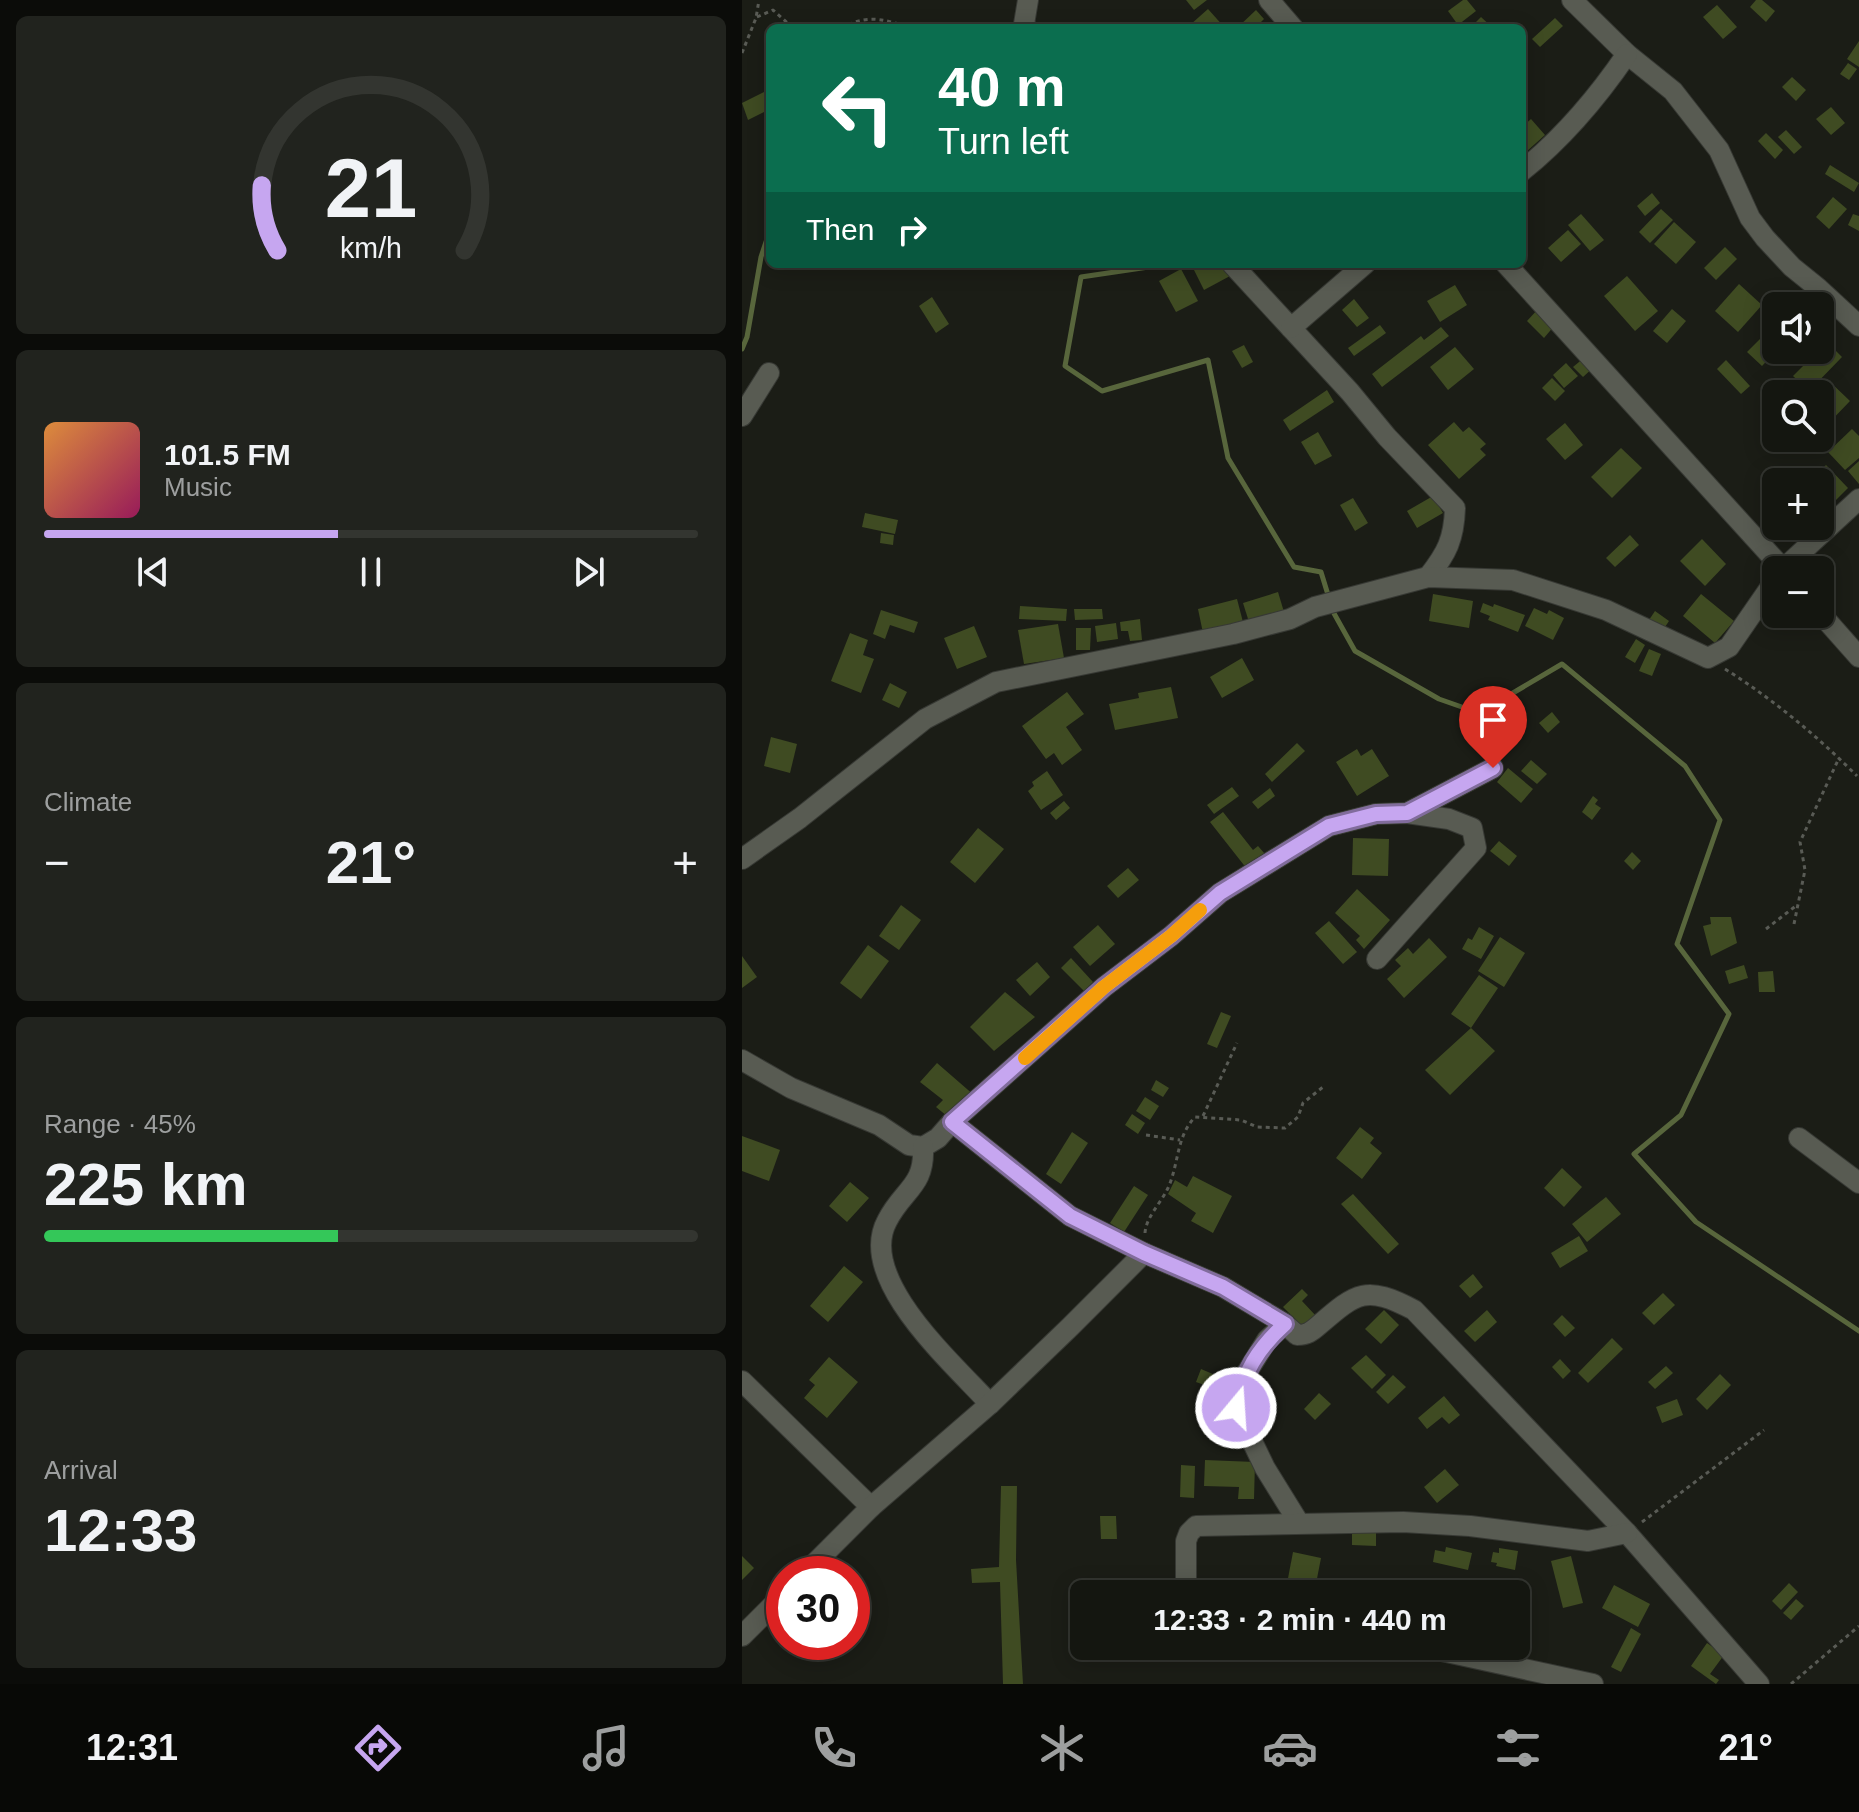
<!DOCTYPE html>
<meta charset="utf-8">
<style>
:root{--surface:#141610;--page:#21231e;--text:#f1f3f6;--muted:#9d9f9f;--line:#333530;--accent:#c6a6f0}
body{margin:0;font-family:Helvetica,sans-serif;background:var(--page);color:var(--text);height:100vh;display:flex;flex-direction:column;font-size:30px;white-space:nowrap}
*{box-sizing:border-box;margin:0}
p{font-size:26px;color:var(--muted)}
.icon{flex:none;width:44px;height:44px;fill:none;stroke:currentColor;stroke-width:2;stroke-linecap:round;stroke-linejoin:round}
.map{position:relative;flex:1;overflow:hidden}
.panel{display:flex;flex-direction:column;gap:16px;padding:16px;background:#0b0c09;width:742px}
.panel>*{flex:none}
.banner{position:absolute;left:24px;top:24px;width:760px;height:244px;border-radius:12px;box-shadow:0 4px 20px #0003,0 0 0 2px var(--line);background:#0b6e4f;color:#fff;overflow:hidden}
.buttons{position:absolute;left:1020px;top:292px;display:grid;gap:16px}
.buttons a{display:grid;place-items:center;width:72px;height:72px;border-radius:12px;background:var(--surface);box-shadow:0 4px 20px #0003,0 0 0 2px var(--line);font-size:40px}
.speed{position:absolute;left:24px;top:1556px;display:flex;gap:16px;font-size:40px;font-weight:700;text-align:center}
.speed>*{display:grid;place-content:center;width:104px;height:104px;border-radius:50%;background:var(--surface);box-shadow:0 4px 20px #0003,0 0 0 2px var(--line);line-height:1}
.speed .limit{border:12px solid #d22;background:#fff;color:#111}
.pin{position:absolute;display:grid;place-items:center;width:68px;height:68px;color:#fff;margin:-82px -34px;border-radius:50% 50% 50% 0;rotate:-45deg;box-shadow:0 0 8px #0007}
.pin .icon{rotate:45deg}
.me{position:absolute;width:88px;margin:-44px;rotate:18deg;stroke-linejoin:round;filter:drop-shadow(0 0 6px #0008)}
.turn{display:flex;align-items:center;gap:28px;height:168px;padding:0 40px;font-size:36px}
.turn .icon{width:104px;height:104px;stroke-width:2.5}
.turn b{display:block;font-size:56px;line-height:68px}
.then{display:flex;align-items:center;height:76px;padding:0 40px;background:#0003;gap:16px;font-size:30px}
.big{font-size:60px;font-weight:600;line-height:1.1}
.panel .card{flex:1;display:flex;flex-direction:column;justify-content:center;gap:12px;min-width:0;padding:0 28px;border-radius:12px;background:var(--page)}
.panel .dial{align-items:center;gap:0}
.dial svg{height:208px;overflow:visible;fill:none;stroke:var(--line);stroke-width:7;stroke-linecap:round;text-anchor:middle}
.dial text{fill:var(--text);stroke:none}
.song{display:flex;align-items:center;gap:24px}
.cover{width:96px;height:96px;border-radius:12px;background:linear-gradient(135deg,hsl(30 70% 55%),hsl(330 70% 35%))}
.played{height:8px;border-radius:4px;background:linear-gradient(90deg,var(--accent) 45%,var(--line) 45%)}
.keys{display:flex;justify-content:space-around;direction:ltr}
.heat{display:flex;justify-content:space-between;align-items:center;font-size:44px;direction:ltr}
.charge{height:12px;border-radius:6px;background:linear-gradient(90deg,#34c759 45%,var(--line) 0)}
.trip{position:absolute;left:328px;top:1580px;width:460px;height:80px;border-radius:12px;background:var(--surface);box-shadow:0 4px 20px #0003,0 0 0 2px var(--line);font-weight:600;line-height:80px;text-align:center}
.dock{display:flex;height:128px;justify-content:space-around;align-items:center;background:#080906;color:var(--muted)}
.dock .icon{width:56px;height:56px}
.dock .on{color:var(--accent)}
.dock b{font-size:36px;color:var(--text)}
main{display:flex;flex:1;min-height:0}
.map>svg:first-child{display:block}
</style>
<main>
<section class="panel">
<div class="card dial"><svg viewBox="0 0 100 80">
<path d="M14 69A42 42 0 1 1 86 69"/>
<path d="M14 69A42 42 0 0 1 8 44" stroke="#c6a6f0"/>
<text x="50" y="56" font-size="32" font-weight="700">21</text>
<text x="50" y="72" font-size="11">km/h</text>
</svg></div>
<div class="card">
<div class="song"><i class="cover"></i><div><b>101.5 FM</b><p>Music</p></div></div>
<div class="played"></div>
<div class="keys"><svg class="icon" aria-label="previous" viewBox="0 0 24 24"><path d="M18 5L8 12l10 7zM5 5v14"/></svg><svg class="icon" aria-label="pause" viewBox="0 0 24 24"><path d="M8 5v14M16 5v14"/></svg><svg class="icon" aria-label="next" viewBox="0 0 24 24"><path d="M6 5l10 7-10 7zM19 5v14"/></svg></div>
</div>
<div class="card"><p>Climate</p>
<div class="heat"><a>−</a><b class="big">21°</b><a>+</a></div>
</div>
<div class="card"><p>Range · 45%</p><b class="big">225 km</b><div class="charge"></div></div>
<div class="card"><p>Arrival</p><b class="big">12:33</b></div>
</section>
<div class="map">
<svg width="1117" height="1684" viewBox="0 0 1117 1684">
<rect width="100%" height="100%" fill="#1b1d16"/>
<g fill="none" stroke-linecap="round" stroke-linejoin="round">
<g stroke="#58663c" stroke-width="5">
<path d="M427 264 339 277 323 366 360 391 466 360 486 458 552 567 579 572 587 598"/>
<path d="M0 349 5 337 19 257 28 230"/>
<path d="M589 608 613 651 697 699 737 713 820 664 943 766 978 820 935 944 987 1014 939 1115 892 1154 954 1222 1117 1331"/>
</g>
</g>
<g fill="#3f4b22">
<path d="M444 0H465L452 10Z"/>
<path d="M721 0H725L734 11 716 25 706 11Z"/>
<path d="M1014 0H1020L1033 11 1024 22 1008 7Z"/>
<path d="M975 5 995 27 981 39 961 17Z"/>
<path d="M466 9 483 28H451L448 25Z"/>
<path d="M514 10 522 19 513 28H495Z"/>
<path d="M739 17 751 28H728Z"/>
<path d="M813 18 821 26 798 47 790 39Z"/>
<path d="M1117 41V67L1105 59Z"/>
<path d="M1106 63 1115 69 1107 80 1098 74Z"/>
<path d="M1050 77 1064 90 1054 101 1040 87Z"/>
<path d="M28 89V109L6 120 0 103Z"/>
<path d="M1089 107 1103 123 1089 135 1074 119Z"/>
<path d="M789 119 803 135 784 152 780 148V127Z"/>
<path d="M1044 130 1060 147 1052 154 1036 137Z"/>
<path d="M1024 133 1041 150 1033 159 1016 141Z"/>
<path d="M1088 165 1117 183 1112 192 1083 174Z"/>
<path d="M910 193 918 203 903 216 895 206Z"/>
<path d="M1091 197 1105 209 1087 229 1074 217Z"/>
<path d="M919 209 931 220 908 243 897 232Z"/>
<path d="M839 214 862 240 848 251 826 225Z"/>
<path d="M1111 214 1117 216V231L1106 225Z"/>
<path d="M932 222 954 242 934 264 912 244Z"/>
<path d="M826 230 839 244 819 262 806 248Z"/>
<path d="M983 247 995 259 974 280 962 268Z"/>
<path d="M449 264H482L488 276 462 290Z"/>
<path d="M439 269 456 301 434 312 417 281Z"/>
<path d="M885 276 916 311 893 331 862 296Z"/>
<path d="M997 284 1020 305 996 332 973 311Z"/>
<path d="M713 285 725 305 698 322 685 301Z"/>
<path d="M190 297 207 324 194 333 177 306Z"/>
<path d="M612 299 627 318 615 327 600 310Z"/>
<path d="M796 309 813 325 802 338 785 321Z"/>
<path d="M930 309 944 321 925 343 911 331Z"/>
<path d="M638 325 644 333 612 356 606 348Z"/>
<path d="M699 327 707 336 640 387 630 374 679 336 682 340Z"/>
<path d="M1023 334 1034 345V351L1020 366 1005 352Z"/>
<path d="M1085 342 1100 357 1067 391 1051 376Z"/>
<path d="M502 345 511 362 500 368 490 351Z"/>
<path d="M713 347 732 369 706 390 688 367Z"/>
<path d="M843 357 852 367 841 377 831 367Z"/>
<path d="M984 360 1008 386 999 394 975 369Z"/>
<path d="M824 363 836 376 822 388 811 375Z"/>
<path d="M810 378 823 391 813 401 800 388Z"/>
<path d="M1085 379 1108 401 1084 426 1078 419V394H1071Z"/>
<path d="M585 390 592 402 548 431 541 420Z"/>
<path d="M712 422 721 432 727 427 744 444 738 449 744 455 717 479 686 445Z"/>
<path d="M823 423 841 445 823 460 804 439Z"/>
<path d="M1110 429 1117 436V458L1103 470 1086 452Z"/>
<path d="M576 432 590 456 573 465 559 442Z"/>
<path d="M879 448 900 468 870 498 849 477Z"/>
<path d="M1117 461V484L1106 471Z"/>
<path d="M1084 465 1106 488 1094 500 1072 477Z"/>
<path d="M691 496 701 513 675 528 665 511Z"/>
<path d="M611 498 626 523 613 531 598 505Z"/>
<path d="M123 513 156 520 153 534 120 527Z"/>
<path d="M139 533 152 535 151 545 138 543Z"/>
<path d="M888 535 897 545 873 567 864 558Z"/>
<path d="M960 539 984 564 963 586 938 561Z"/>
<path d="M536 592 542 612 507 622 501 603Z"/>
<path d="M691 594 731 601 727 628 687 621Z"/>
<path d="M959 594 992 621 973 643 941 616Z"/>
<path d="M495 599 501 622 461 633 456 609Z"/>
<path d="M741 603 751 607 752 604 783 615 776 632 746 620 748 616 738 612Z"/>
<path d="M278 606 325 609 324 621 277 619Z"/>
<path d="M792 608 805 614 807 610 822 618 811 640 783 626Z"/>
<path d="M332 609H360L361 619 333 620Z"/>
<path d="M139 610 176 622 172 633 148 625 143 639 131 634Z"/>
<path d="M913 611 927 621 921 630 907 620Z"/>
<path d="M398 619 400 640 388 641 386 631H379L378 622Z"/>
<path d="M374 623 376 639 355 642 353 626Z"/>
<path d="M316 624 322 658 282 664 276 630Z"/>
<path d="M232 626 245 657 215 669 202 638Z"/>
<path d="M334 628H349L348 650H334Z"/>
<path d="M108 633 126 640 121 655 132 659 119 693 89 681Z"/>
<path d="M894 639 903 645 893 663 883 657Z"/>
<path d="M907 649 919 654 910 676 897 671Z"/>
<path d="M500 658 512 680 480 698 468 677Z"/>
<path d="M148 683 165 692 157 708 140 700Z"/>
<path d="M429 687 436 718 373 730 367 704 397 698 396 693Z"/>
<path d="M325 692 342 714 324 727 340 750 320 765 312 753 304 759 280 726Z"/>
<path d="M810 712 818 722 806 733 797 723Z"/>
<path d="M29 737 55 744 48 773 22 766Z"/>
<path d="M555 743 563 751 530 782 523 774Z"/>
<path d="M615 749 619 756 630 749 647 776 615 796 594 762Z"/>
<path d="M789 760 805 774 795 784 779 771Z"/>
<path d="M766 768 791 789 779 803 755 782Z"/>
<path d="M305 771 321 795 299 810 286 791 292 786 290 782Z"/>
<path d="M490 787 497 796 472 814 465 805Z"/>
<path d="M528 788 533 796 516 809 510 802Z"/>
<path d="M851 796 856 800 853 804 859 808 850 820 840 812Z"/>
<path d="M322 801 328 808 314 820 308 813Z"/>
<path d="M481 812 511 850 516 846 523 854 505 869 468 822Z"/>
<path d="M236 828 262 849 233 883 208 862Z"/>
<path d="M611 838 647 839 646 876 610 875Z"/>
<path d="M757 841 775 856 767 866 748 851Z"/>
<path d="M890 852 899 861 891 870 882 861Z"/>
<path d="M386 868 397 880 376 898 365 886Z"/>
<path d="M615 889 648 920 622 949 614 940 618 936 593 913Z"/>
<path d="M159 905 179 920 157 950 137 936Z"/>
<path d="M968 917H989L995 943 969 956 961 926 969 924Z"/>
<path d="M587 921 615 952 601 964 573 933Z"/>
<path d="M356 925 373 944 348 966 331 947Z"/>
<path d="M737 927 752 936 739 959 720 949 726 938 730 940Z"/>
<path d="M758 937 783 953 762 987 736 971Z"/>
<path d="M687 938 705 957 662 998 645 979 659 966 653 960 666 948 671 954Z"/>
<path d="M126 945 147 961 119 999 98 983Z"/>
<path d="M0 956 15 977 0 988Z"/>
<path d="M329 958 351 982 342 991 319 968Z"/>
<path d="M295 962 308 977 288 996 274 980Z"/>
<path d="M1002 965 1006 978 987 984 983 971Z"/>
<path d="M1031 971 1033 992H1017L1016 972Z"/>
<path d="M737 975 756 988 729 1028 753 1051 708 1095 683 1070 729 1028 709 1014Z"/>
<path d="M263 992 293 1017 252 1051 228 1027Z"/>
<path d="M479 1012 489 1016 475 1048 465 1044Z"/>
<path d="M195 1063 233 1096 211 1121 194 1107 201 1100 178 1082Z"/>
<path d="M414 1080 427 1088 421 1097 409 1090Z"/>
<path d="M403 1097 417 1106 408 1120 394 1111Z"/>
<path d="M390 1114 403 1123 396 1134 383 1125Z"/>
<path d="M618 1127 632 1138 628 1143 640 1153 620 1179 594 1158Z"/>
<path d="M330 1132 346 1143 319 1184 304 1174Z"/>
<path d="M0 1136 38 1150 27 1181 0 1171Z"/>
<path d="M820 1168 840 1187 822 1207 802 1188Z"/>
<path d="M451 1176 490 1196 471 1233 449 1221 454 1213 426 1194 433 1180 445 1187Z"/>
<path d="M108 1182 127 1198 105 1222 87 1206Z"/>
<path d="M392 1186 406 1195 382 1232 368 1223Z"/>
<path d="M611 1194 657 1244 646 1254 599 1204Z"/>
<path d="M864 1197 879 1214 845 1242 830 1224Z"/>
<path d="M837 1236 846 1251 818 1268 809 1253Z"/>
<path d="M102 1266 121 1282 86 1322 68 1306Z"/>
<path d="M731 1274 741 1287 728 1298 717 1286Z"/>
<path d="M560 1289 566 1295 560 1301 574 1316 562 1328 541 1307Z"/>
<path d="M921 1293 933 1305 912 1325 900 1313Z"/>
<path d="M642 1310 657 1325 639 1344 623 1329Z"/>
<path d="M745 1310 755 1322 733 1342 722 1331Z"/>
<path d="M820 1315 833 1328 823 1337 811 1324Z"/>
<path d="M870 1338 881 1349 846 1383 836 1373Z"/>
<path d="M624 1355 644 1375 630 1389 609 1368Z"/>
<path d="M87 1357 116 1382 85 1418 62 1398 73 1385 67 1380Z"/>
<path d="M818 1359 829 1371 821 1379 810 1367Z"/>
<path d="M924 1366 931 1373 913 1389 906 1382Z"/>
<path d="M459 1369 492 1383 482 1409 471 1405 476 1390 454 1382Z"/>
<path d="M978 1374 989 1385 965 1410 954 1399Z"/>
<path d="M651 1375 664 1387 646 1404 634 1392Z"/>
<path d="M577 1393 589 1404 573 1420 562 1409Z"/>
<path d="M702 1396 718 1415 707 1424 700 1417 685 1429 676 1418Z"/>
<path d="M935 1399 941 1415 920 1423 914 1407Z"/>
<path d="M469 1408 491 1415 483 1440 461 1433Z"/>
<path d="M463 1460 513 1462 512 1499H496L497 1487 462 1486Z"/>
<path d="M439 1465 453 1466 452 1498 438 1497Z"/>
<path d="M703 1469 717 1485 695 1503 682 1487Z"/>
<path d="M259 1486H275L274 1560 281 1684H261L258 1582 230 1583 229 1569 257 1567Z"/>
<path d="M358 1516H374L375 1539H359Z"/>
<path d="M610 1531 634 1532V1546L610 1545Z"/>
<path d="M704 1547 730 1553 726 1570 691 1562 693 1550 703 1552Z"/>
<path d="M757 1548 776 1551 773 1570 754 1566 755 1563 749 1562 751 1552 757 1553Z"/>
<path d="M551 1552 579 1558 572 1594H543Z"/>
<path d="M0 1556 12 1568 0 1580Z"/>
<path d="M829 1556 841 1603 821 1608 809 1561Z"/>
<path d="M747 1579 776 1586 774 1594H737L738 1591 744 1592Z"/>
<path d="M1047 1583 1056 1592 1039 1610 1030 1601Z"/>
<path d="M872 1585 908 1604 896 1627 860 1608Z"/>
<path d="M1054 1599 1062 1606 1049 1620 1041 1613Z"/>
<path d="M889 1628 899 1634 879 1672 869 1667Z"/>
<path d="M965 1643 982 1655 968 1674 977 1680 974 1684 949 1666Z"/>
</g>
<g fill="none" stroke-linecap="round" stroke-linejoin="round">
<defs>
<g id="street">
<path d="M527 0 551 28"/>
<path d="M830 0 885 54 931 91 977 150 1008 218 1023 238 1050 267 1076 288 1117 326"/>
<path d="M285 28 282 24 286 0"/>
<path d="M780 171C821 138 855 98 885 54"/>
<path d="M490 264 608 392 645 437 713 508C712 539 705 553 686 577"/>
<path d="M764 264 1042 570"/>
<path d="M549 328 623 264"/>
<path d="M0 416 27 373"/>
<path d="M1040 570 1117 499"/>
<path d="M1078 613 1117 657"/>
<path d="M665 813 751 768"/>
<path d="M0 859 58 818 183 719 254 682 491 634 548 619 573 607 686 577 771 580 864 610 966 658 987 647 1034 579"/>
<path d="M0 1060 49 1088 137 1125 167 1145 181 1147 196 1138 210 1122 362 987 429 936 478 893 587 826 634 814 665 813 707 819 730 828 734 848 635 959"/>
<path d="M210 1122 328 1216 402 1253 481 1287 543 1324 555 1335C565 1335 569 1332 577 1325 615 1292 624 1285 672 1310L885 1533 1017 1684"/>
<path d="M1057 1138 1117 1183"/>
<path d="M181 1147C183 1187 161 1189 145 1221 114 1279 212 1364 248 1404"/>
<path d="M543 1324 525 1340 499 1382 494 1408 523 1468 557 1523"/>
<path d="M0 1381 129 1507"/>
<path d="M62 1574 129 1507 248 1404 328 1327 402 1253"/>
<path d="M444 1594V1541L447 1533 454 1526 661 1522 728 1526 846 1541 885 1533"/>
<path d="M0 1636 42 1594"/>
<path d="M677 1646 851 1684"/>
</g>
</defs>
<use href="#street" stroke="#373934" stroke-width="22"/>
<g stroke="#595b55" stroke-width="3" stroke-dasharray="4 4" stroke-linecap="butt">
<path d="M15 17 31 10 51 28"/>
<path d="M99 28C132 11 144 23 177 28"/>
<path d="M0 53 14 18 17 0"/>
<path d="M983 669C1032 700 1074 735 1115 776"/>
<path d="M1052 924 1063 870 1058 842 1097 758"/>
<path d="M1024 929 1055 905"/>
<path d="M461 1116 495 1043"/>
<path d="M404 1135 438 1140"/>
<path d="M403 1233C404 1217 419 1203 426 1188 437 1164 434 1137 453 1117L499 1120 515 1127 543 1128 556 1117 561 1103 581 1087"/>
<path d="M900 1522 1022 1430"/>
<path d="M1049 1684 1117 1626"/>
</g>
<use href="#street" stroke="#585b52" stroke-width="20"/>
</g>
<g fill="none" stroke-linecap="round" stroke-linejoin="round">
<defs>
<path id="route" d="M494 1408C501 1373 516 1348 543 1324L481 1287 402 1253 328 1216 210 1122 362 987 429 936 478 893 587 826 634 814 665 813 751 768"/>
</defs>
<use href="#route" stroke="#816c9c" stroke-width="20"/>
<use href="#route" stroke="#c6a6f0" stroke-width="14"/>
<path stroke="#f59e0b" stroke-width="14" d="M283 1058 362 987 429 936 458 910"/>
</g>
</svg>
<div class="buttons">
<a><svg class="icon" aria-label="sound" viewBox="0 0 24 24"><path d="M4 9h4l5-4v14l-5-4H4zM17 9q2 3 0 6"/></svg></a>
<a><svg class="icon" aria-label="search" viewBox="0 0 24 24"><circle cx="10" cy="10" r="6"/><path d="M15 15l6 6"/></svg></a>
<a>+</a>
<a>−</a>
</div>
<div class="speed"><div class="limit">30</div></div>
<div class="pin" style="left:751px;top:768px;background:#d93025"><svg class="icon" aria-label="arrive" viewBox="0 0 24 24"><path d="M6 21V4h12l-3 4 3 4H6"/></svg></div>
<svg class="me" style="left:494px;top:1408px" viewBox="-20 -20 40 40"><circle r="17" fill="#c6a6f0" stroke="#fff" stroke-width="3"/><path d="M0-11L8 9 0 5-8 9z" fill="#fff"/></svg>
<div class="trip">12:33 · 2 min · 440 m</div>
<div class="banner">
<div class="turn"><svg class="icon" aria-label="left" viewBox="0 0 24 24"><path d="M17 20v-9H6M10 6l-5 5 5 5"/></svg><div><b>40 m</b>Turn left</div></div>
<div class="then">Then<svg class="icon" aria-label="right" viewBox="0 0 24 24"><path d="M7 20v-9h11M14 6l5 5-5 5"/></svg></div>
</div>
</div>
</main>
<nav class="dock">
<b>12:31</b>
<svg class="icon on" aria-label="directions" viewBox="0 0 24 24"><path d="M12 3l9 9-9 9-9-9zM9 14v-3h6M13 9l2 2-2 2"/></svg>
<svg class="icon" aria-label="music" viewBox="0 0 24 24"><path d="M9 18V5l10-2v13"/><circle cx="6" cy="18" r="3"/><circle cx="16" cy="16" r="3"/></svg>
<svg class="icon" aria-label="phone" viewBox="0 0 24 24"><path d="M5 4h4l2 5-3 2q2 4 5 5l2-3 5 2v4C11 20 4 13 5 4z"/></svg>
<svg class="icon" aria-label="climate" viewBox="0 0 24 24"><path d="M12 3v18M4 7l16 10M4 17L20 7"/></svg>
<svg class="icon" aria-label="car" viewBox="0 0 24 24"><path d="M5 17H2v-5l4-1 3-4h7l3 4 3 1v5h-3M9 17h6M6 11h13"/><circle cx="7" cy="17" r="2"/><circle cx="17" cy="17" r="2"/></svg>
<svg class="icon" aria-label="filters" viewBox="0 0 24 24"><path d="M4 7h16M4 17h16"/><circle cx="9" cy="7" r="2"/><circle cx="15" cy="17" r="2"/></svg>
<b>21°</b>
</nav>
